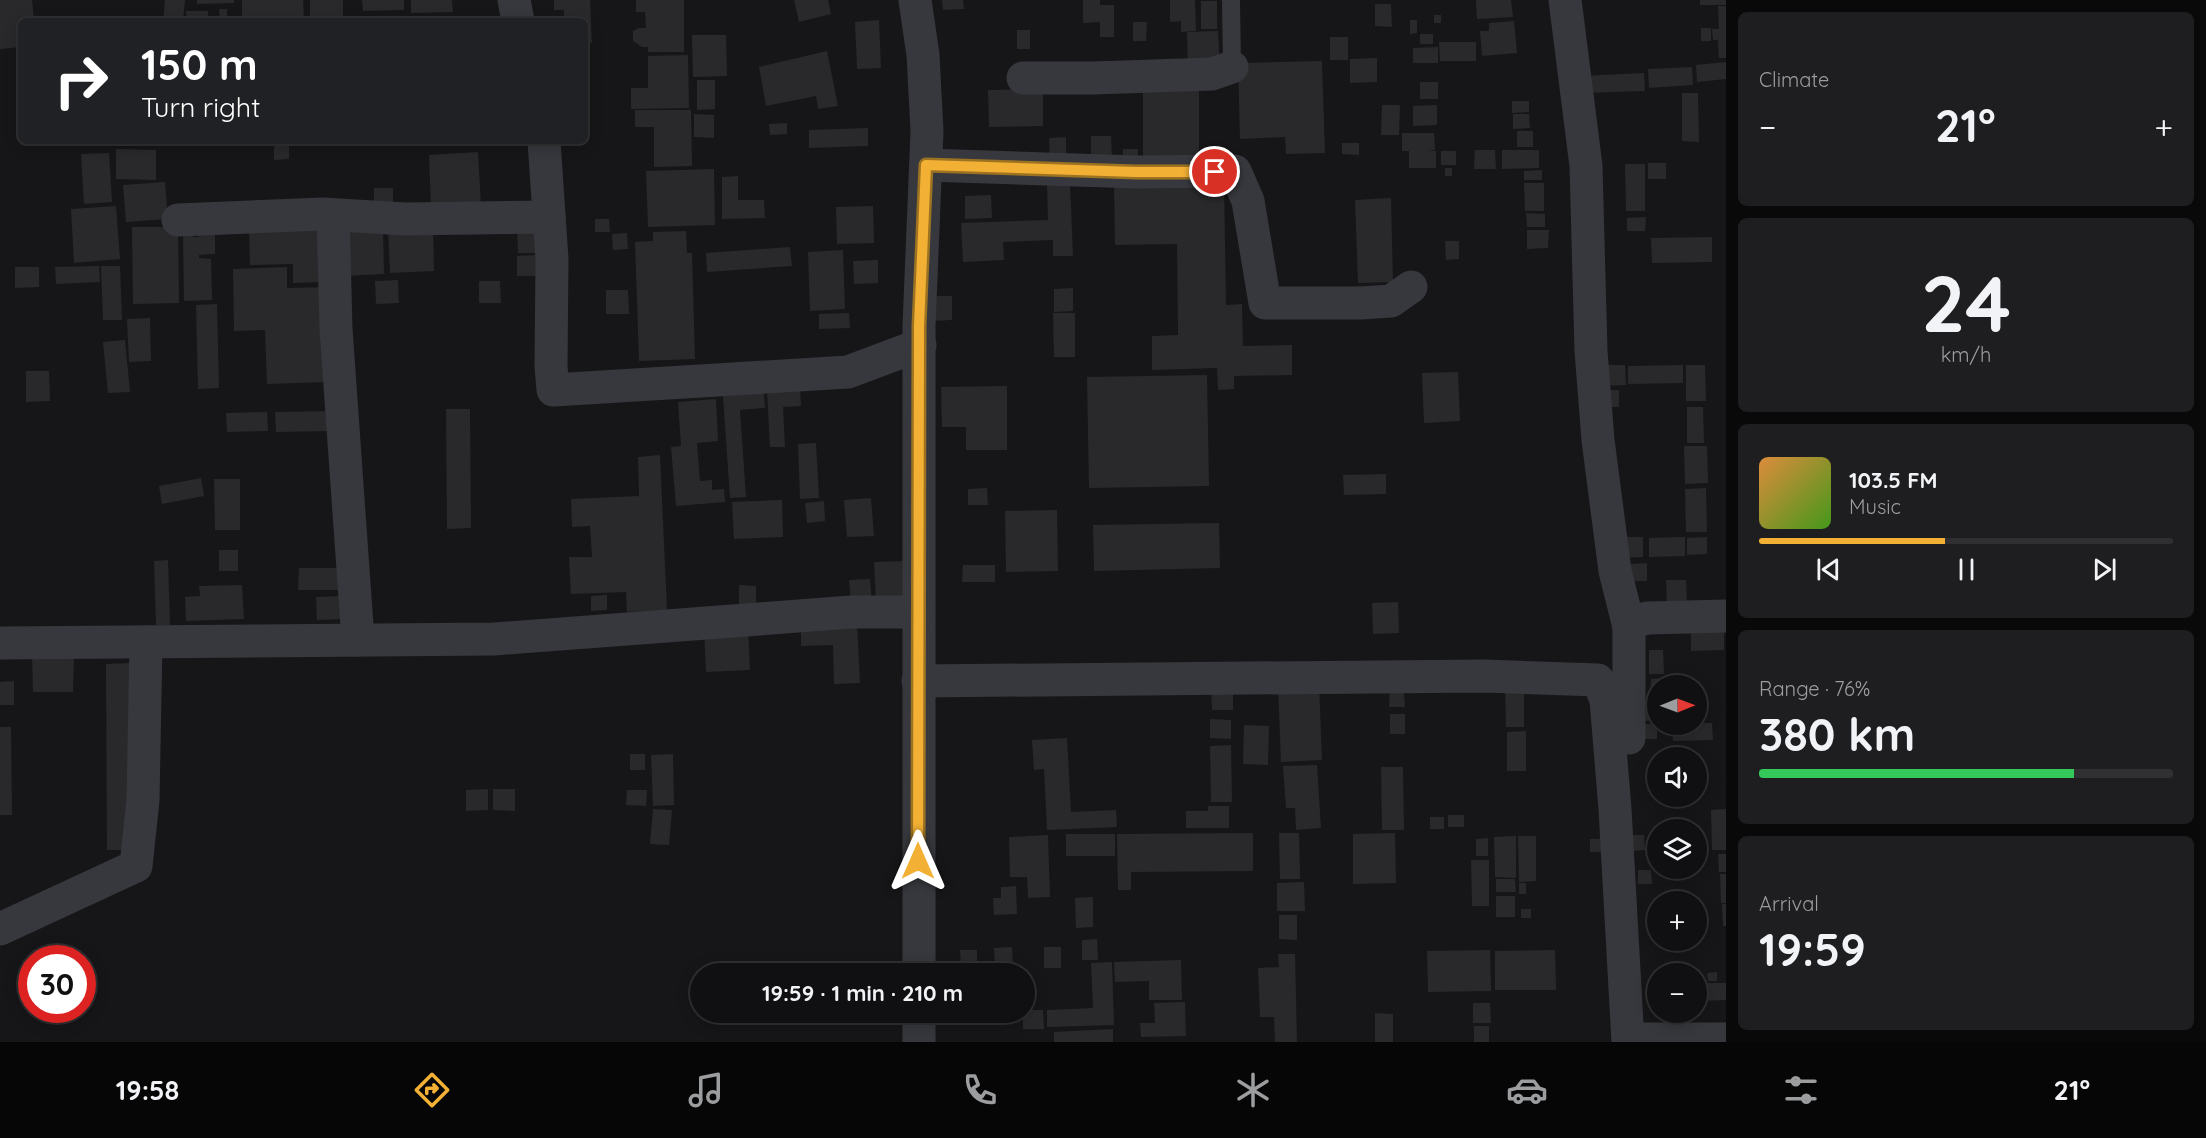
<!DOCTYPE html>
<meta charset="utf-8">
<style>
:root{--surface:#101012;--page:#1e1e20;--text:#f1f3f6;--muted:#9c9d9f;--line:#303032;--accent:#f2b134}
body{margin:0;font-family:Quicksand,sans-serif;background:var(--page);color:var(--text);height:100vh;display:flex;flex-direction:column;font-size:22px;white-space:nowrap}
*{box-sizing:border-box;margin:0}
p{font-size:20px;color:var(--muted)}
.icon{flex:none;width:33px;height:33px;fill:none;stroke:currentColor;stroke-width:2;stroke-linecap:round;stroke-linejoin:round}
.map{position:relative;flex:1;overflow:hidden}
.drawer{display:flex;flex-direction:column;gap:12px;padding:12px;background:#09090a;width:480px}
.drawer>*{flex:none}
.hud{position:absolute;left:18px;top:18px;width:570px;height:126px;border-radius:9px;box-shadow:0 3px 15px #0003,0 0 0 2px var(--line);background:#202124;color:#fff;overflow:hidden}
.needle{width:39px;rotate:89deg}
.fabs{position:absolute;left:1647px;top:675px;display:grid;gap:12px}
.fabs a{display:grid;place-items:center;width:60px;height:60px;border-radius:50%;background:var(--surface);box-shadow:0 3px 15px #0003,0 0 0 2px var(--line);font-size:30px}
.speed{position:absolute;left:18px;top:945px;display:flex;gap:12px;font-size:30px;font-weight:700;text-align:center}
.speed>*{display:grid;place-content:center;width:78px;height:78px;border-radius:50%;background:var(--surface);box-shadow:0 3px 15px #0003,0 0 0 2px var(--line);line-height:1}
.speed .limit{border:9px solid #d22;background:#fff;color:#111}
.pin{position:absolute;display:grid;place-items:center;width:51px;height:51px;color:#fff;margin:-26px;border:3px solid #fff;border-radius:50%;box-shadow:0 2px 6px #0007}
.me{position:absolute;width:66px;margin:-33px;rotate:0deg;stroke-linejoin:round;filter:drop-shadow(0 0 4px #0008)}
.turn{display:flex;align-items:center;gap:21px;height:126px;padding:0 24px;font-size:27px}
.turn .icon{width:78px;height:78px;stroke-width:2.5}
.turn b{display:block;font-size:42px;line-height:51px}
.big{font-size:45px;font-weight:800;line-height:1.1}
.drawer .widget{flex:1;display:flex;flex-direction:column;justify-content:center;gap:9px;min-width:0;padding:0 21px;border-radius:9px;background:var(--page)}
.drawer .dial{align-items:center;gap:0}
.dial b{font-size:78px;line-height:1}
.song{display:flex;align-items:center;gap:18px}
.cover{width:72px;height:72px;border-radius:9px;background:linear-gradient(135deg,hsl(30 70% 55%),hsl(100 70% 35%))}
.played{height:6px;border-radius:3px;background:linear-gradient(90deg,var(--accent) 45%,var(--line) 45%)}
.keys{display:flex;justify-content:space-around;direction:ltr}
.heat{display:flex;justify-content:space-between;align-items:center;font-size:33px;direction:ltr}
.charge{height:9px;border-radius:4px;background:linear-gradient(90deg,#34c759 76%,var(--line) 0)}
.trip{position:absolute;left:690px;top:963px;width:345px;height:60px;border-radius:30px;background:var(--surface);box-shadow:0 3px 15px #0003,0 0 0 2px var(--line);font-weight:800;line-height:60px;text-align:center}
.menu{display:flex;height:96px;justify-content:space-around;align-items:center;background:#060607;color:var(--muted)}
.menu .icon{width:42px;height:42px}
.menu .active{color:var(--accent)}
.menu b{font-size:27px;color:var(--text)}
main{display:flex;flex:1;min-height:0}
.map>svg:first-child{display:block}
</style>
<main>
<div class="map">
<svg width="1726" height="1042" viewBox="0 0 1726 1042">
<rect width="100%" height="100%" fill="#161618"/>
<g fill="#29292c">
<path d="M0 0H32L34 21H21V47L0 49Z"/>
<path d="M165 0H185L183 21H163Z"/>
<path d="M197 0H234V3L197 4Z"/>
<path d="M242 0H303L304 21H242Z"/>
<path d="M310 0H343V21H318V16H310Z"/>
<path d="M362 0H404V10L363 11Z"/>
<path d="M411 0H452L453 12 411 13Z"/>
<path d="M554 0H590L592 43 585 44V21H564V10H554Z"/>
<path d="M636 0H684V52H648V47H642L633 41V31L639 28H646L645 12H636Z"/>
<path d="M794 0H828L831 14 799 22Z"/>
<path d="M942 0H963L964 9 943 10Z"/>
<path d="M1083 0H1100V5H1114V37H1100V22L1083 23Z"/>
<path d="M1170 0H1195L1196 31 1181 32V21L1170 22Z"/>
<path d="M1476 0H1511L1513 17 1477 19Z"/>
<rect x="1700" y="0" width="26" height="5"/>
<rect x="1201" y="1" width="16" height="28"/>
<path d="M1375 4H1391L1392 27 1375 26Z"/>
<path d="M1718 6H1726V58H1719L1718 40H1713L1712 29H1719Z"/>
<path d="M219 9H227V21H220Z"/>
<path d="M186 11H208V21H187Z"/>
<rect x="1434" y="15" width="7" height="8"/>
<path d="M389 17V21H352V18Z"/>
<path d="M879 20 881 68 857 69 855 22Z"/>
<path d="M1410 20H1417V33L1410 34Z"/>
<path d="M1514 21 1517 53 1482 56 1480 31H1489V23Z"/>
<path d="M1133 22H1147L1146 41H1133Z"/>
<rect x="1701" y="28" width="10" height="13"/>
<rect x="1017" y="30" width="13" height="19"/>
<path d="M1218 31 1220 69 1188 70 1187 32Z"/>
<rect x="1420" y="34" width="13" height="10"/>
<path d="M692 35H726L727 76 693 77Z"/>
<rect x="1330" y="37" width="18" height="23"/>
<path d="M1439 42H1476V61H1440Z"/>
<path d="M1438 47V63H1413V48Z"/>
<path d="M827 51 838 106 818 109 816 96 766 106 759 67Z"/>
<path d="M688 55 689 108 631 109V88H648V56Z"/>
<path d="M1377 58V82L1350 83V59Z"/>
<path d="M1322 61 1325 153 1286 154 1285 137 1240 139 1238 63Z"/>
<path d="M1726 62V79L1697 82 1696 65Z"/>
<path d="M1692 67 1693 85 1649 88 1648 69Z"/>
<path d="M1644 73 1645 91 1582 93 1581 76Z"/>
<rect x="1143" y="78" width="56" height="81"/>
<path d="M697 80H715V109L697 110Z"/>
<rect x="1420" y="82" width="18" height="17"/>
<path d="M1043 89V126L989 127 988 90Z"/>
<path d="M1682 93H1698L1699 142 1682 141Z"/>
<path d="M1512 101H1529V112L1512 113Z"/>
<path d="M1382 105H1400L1399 135H1381Z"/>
<path d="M1437 105V125L1413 126V106Z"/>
<path d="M635 110H691L692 166 654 167V127H635Z"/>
<path d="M694 114 714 115V138L694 137Z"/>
<path d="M1513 114H1529L1530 128 1513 129Z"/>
<path d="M787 123V134L770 135 769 124Z"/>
<path d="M868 128V146L809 148V130Z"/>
<rect x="1517" y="131" width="16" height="16"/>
<path d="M1402 133H1434L1435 150 1427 151H1436V168H1409V151H1402Z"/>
<path d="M1091 136H1111L1112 159H1091Z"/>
<path d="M1066 137V159L1050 160 1049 138Z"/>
<path d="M274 141H289V159L274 160Z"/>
<rect x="554" y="141" width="20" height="5"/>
<path d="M1342 143H1359V155L1342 154Z"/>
<path d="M116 149 156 150V180L116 179Z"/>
<path d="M1123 149H1138V156L1123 157Z"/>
<path d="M1475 150H1495L1496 169H1474Z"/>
<path d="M1502 150H1539V168L1502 169Z"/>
<rect x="1441" y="151" width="15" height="14"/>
<path d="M478 152 481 206 431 208 429 155Z"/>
<path d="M109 153 112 202 84 204 81 154Z"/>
<rect x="1648" y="163" width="18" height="16"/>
<path d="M1625 164H1645V211H1626Z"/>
<rect x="1445" y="168" width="7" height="8"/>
<path d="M714 169 715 225 648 227 646 171Z"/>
<path d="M1542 170V180H1524V171Z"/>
<path d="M738 176V200H764L765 218 722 219V177Z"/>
<path d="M165 182 168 219 126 222 123 185Z"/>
<path d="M1224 182 1226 305 1242 304 1243 346 1292 345V375L1234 376V389L1218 390 1217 368 1152 370V336L1178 335 1177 244 1115 245 1114 184Z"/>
<path d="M1070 183 1073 256H1053V240L1003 242 1004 260 963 262 961 223 1048 220 1047 184Z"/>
<path d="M1524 183H1544V211H1525Z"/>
<rect x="374" y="188" width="19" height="20"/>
<path d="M991 195 992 218 965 219V196Z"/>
<path d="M1391 198 1393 282 1358 283 1355 200Z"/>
<path d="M116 206 120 259 74 263 71 209Z"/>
<path d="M873 206 874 243 837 244 836 207Z"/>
<path d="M1526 213 1545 214V227H1527Z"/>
<path d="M1646 217 1645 231H1627V218Z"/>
<path d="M595 219H609L610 232H595Z"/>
<path d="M517 224H537L538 253H518Z"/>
<path d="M322 225 323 282 293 283V264L250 265 249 227Z"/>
<path d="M383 226 384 274 343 276 341 228Z"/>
<path d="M132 227H178L179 303 133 304Z"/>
<path d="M433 227 434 271 390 273 388 228Z"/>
<path d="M193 229V237H199V230H215V254L199 255V258L211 259 212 300 184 301 183 230Z"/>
<path d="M1527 230H1549L1548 248 1527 249Z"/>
<path d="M686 231 687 253H692L695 359 639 361 635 242 653 241V232Z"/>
<path d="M627 233 628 249 613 250 612 234Z"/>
<path d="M1712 237V262L1652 263 1651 238Z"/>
<path d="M1445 241H1459V259L1446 260Z"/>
<path d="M790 247 792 266 707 272 706 253Z"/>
<path d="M843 250 845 309 810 311 808 252Z"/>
<path d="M537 255V276H517V256Z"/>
<path d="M878 260V283L854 284 853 261Z"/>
<path d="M99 266 100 282 56 284 55 267Z"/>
<path d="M101 266H120L122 320H103Z"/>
<path d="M15 267H39V287L15 288Z"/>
<path d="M287 267V288L330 287 326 382 267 384 265 330 234 331 233 269Z"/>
<path d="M398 280 399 303 376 304 375 281Z"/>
<path d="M479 281H500L501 303H479Z"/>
<path d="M1073 288V311L1054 312V289Z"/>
<path d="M606 290H628L629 314H606Z"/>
<path d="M930 296H952V320L930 321Z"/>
<path d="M217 304 219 388 198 389 196 305Z"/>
<path d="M849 313 850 328 819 329V314Z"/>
<path d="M1053 313H1075V357H1054Z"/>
<path d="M150 318 151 361 129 362 127 319Z"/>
<path d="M125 340 130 392 108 393 103 342Z"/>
<path d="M1597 365H1625L1626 385 1598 386Z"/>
<path d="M1683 365V383L1628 384V366Z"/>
<path d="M1686 365H1705L1706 401H1686Z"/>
<path d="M26 371H49L50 401 26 402Z"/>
<path d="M1458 372 1460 421 1424 423 1422 373Z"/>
<path d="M1207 375 1209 486 1089 488 1087 377Z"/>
<path d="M1007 386V450H966V427H942L941 387Z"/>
<path d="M800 388 801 406 783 407 785 447H770L767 390Z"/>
<rect x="1600" y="390" width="19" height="17"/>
<path d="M764 393 765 408 740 410 746 497 730 498 723 396Z"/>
<path d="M716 399 718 441 697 443 700 481 712 480V490L724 489 725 502 676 506 671 447 681 446 678 402Z"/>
<path d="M1687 407H1703L1704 443H1687Z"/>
<path d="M446 409H470L471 528 447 529Z"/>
<path d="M331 411 332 431 276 432 275 412Z"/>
<path d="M267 412 268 431 227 432 226 413Z"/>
<path d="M816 443 819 498 800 499 798 444Z"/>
<path d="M1684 446H1707L1708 483 1685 484Z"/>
<path d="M660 455 667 610 627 612 626 592 571 594 569 557H592L590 526 572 527 571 499 639 496 638 457Z"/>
<path d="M1386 474V494L1344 495 1343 475Z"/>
<path d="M201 478 204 496 162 504 159 486Z"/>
<path d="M214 479H240V530H215Z"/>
<path d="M987 488 988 505H968V489Z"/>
<path d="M1706 488 1707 532H1686L1685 489Z"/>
<path d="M871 498 874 536 847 537 844 500Z"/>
<path d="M782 500 783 537 734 539 732 502Z"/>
<path d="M824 501 825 521 807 523 805 503Z"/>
<path d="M1057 510 1058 571 1006 572 1005 511Z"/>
<path d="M1219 523 1220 568 1094 571 1093 525Z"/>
<path d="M1618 537H1643V557L1618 558Z"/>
<path d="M1685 537V556L1649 557V538Z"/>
<path d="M1707 537V554L1687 555V538Z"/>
<rect x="219" y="550" width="19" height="21"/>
<path d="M168 560 170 625H156L154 561Z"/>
<path d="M906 561 908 602 876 603 874 562Z"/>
<path d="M1647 563V581H1627V564Z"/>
<path d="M963 565H995V582H962Z"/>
<path d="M299 568H345V590H298Z"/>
<path d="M870 579 872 602 851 603 849 580Z"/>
<path d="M1666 580H1686L1687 604H1667Z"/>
<path d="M242 585 244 619 186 621 185 597 200 596 199 586Z"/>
<path d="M739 585 756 586V605L739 604Z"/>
<path d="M607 595V610L591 611V596Z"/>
<path d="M342 596 343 619 317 620 316 597Z"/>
<path d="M1398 602 1399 633 1373 634 1372 603Z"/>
<path d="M857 623 860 683 834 684 833 645 801 646V626Z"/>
<path d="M748 628 750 670 706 672 704 629Z"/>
<path d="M1691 628H1724V650L1691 651Z"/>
<path d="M1649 650H1663L1664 674H1649Z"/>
<path d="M32 652H74L73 692H33Z"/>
<path d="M130 663 132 850H107L106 664Z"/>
<path d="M1666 678V686H1658V693H1650L1651 679Z"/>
<path d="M14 681V705H0V682Z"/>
<path d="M1319 683 1322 760 1281 762 1278 685Z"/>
<path d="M1403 684 1405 707H1389L1390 685Z"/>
<path d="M1211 685H1233V710H1212Z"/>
<path d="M1505 686H1524V727H1506Z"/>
<path d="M1645 701H1658V720L1645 721Z"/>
<rect x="1390" y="714" width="15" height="20"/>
<path d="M1210 719 1231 720V739L1210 738Z"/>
<path d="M1696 723H1712L1713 740 1673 741 1672 724Z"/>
<rect x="1640" y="724" width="17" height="15"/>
<path d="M1244 725 1269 726 1268 765 1243 764Z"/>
<path d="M0 727H11L12 815H0Z"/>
<path d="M1526 731V771H1507V732Z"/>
<path d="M1067 738 1071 812 1116 810 1117 827 1047 830 1044 769 1034 770 1032 740Z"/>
<path d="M1231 745 1232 802H1211L1210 746Z"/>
<rect x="630" y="754" width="15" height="16"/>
<path d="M673 754 674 805 653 806 651 755Z"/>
<path d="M1317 765 1321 828 1296 830 1295 808H1286L1283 766Z"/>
<path d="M1381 767H1403L1404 830H1382Z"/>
<path d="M488 789V810L466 811V790Z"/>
<path d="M493 789H515V811L493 810Z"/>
<path d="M627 790H647L646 806 626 805Z"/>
<path d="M1208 806H1229V828H1186V811H1208Z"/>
<path d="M653 809 672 810 669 845 650 844Z"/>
<path d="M1726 809V850H1712L1711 810Z"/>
<rect x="1448" y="815" width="16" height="12"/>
<rect x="1430" y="817" width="14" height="12"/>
<path d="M1253 833V871L1131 872V890H1118L1117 834Z"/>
<path d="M1279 833H1299L1300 879H1280Z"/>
<path d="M1395 833 1396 883 1353 884V834Z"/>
<rect x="1066" y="834" width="49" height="22"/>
<path d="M1048 835 1050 897 1028 898 1027 877H1010L1009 837Z"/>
<path d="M1632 835H1644L1645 850 1632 851Z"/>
<path d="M1516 836V878L1495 877 1494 837Z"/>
<path d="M1518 836H1536V881L1519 882Z"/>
<path d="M1488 838V856H1476V839Z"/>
<rect x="1590" y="839" width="16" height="13"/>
<path d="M1718 854H1726V872H1719Z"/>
<path d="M1471 860H1489V906H1472Z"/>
<path d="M1638 870H1651L1652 884H1638Z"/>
<path d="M1720 874H1726V903H1721Z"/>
<path d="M1496 879H1515L1516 892H1496Z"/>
<path d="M1304 882 1305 911H1277V883Z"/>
<rect x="1519" y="883" width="7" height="11"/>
<path d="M1016 886 1017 914 994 915 993 898H1001V887Z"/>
<rect x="1496" y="896" width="19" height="21"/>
<path d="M1093 897V927L1076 928 1075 898Z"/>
<path d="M1722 904H1726V926H1723Z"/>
<rect x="1521" y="909" width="10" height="9"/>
<path d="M1279 915H1297V940L1279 939Z"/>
<path d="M1097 939 1098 960H1082V940Z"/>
<path d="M1012 947 1013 968H995L994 948Z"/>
<rect x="1044" y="947" width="17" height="21"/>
<path d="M960 950H977V969H961Z"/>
<path d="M1490 950 1491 991 1428 992 1427 951Z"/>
<path d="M1555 950 1556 990H1495V951Z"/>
<path d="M1278 954H1295L1297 1042H1275L1274 1017H1260L1258 968 1279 967Z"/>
<path d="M1181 960 1182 1000H1149V981L1115 982 1114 962Z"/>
<path d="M1112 962 1114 1025 1047 1027V1010L1093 1008 1091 963Z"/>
<rect x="930" y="969" width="16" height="5"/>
<path d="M1717 972V981H1708L1707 973Z"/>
<path d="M1702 983H1726V1000L1702 1001Z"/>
<path d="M1185 1002 1186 1036 1141 1037 1140 1023H1155L1154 1003Z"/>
<path d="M1473 1003H1490L1491 1023H1473Z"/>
<path d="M1024 1010H1043L1044 1029H1023V1012Z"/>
<path d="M1375 1013 1393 1014V1042H1375Z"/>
<rect x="1474" y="1026" width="15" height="16"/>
<path d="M1113 1029V1042H1054V1032Z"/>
</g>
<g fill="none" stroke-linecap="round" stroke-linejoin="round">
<path stroke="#37383d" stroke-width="18" d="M1231 0 1232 67"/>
<g stroke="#37383d" stroke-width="33">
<path d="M514 0 518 21"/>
<path d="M915 0 923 55 927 131 919 326V974"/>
<path d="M1565 0 1586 166 1591 351 1598 440 1615 571 1629 627"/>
<path d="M1023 78H1093L1212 74 1232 67"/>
<path d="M544 141 552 259 551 366 553 390 848 372 920 345"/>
<path d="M926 165 1136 172 1235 171 1248 201 1265 303H1361L1391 301 1411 287"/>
<path d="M333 215 336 329 358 640"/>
<path d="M178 220 323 214 405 219 549 217"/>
<path d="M0 643 494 639 851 612H918"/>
<path d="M918 681 1484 676 1598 680 1606 700 1615 809 1628 1042"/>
<path d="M1629 738V627L1634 621 1648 618 1726 616"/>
<path d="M0 929 136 866 143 800 146 642"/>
<path d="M919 1012V1042"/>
<path d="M1644 1039H1726"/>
</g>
</g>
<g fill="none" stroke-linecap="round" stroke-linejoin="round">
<defs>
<path id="route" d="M918 861 919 326 926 165 1136 172H1215"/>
</defs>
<use href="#route" stroke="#9d7322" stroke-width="15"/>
<use href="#route" stroke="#f2b134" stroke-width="10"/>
</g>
</svg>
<div class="fabs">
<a><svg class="needle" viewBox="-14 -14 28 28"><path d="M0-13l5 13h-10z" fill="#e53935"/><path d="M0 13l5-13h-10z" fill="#9c9d9f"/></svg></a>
<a><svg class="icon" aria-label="sound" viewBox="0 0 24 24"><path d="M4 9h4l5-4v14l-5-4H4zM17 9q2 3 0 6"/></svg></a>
<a><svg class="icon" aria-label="layers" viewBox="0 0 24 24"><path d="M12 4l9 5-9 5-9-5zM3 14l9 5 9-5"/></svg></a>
<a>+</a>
<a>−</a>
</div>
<div class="speed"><div class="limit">30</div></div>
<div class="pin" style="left:1215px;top:172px;background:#d93025"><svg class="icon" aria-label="arrive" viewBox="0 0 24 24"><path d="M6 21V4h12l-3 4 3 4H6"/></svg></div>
<svg class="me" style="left:918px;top:861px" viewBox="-20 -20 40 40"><path d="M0-17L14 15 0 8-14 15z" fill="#f2b134" stroke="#fff" stroke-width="4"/></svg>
<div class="trip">19:59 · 1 min · 210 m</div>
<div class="hud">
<div class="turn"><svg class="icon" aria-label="right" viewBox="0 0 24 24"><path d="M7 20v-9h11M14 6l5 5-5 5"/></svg><div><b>150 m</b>Turn right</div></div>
</div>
</div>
<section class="drawer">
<div class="widget"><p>Climate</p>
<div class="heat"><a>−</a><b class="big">21°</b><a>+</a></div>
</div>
<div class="widget dial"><b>24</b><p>km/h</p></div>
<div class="widget">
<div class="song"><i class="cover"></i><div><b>103.5 FM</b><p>Music</p></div></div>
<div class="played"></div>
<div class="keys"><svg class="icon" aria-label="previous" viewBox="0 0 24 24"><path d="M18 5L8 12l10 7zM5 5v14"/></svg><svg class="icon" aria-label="pause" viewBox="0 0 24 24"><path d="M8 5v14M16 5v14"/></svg><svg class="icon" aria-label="next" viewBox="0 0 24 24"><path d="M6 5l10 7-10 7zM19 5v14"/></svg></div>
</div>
<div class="widget"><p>Range · 76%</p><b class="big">380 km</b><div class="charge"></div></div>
<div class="widget"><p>Arrival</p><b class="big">19:59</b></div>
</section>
</main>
<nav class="menu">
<b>19:58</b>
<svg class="icon active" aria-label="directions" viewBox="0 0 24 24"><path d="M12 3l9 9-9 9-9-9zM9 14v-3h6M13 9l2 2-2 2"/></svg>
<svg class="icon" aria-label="music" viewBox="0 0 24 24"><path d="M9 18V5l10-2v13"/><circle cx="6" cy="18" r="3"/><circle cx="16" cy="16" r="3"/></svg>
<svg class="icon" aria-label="phone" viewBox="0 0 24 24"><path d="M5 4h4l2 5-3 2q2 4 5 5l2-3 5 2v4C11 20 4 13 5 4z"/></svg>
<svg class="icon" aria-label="climate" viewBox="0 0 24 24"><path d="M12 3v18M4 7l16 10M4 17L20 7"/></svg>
<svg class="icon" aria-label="car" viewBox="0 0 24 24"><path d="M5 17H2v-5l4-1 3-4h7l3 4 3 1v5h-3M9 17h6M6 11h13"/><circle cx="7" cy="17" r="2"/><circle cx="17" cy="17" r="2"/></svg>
<svg class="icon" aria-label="filters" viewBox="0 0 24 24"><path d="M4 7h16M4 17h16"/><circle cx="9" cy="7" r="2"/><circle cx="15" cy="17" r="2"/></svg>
<b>21°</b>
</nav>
